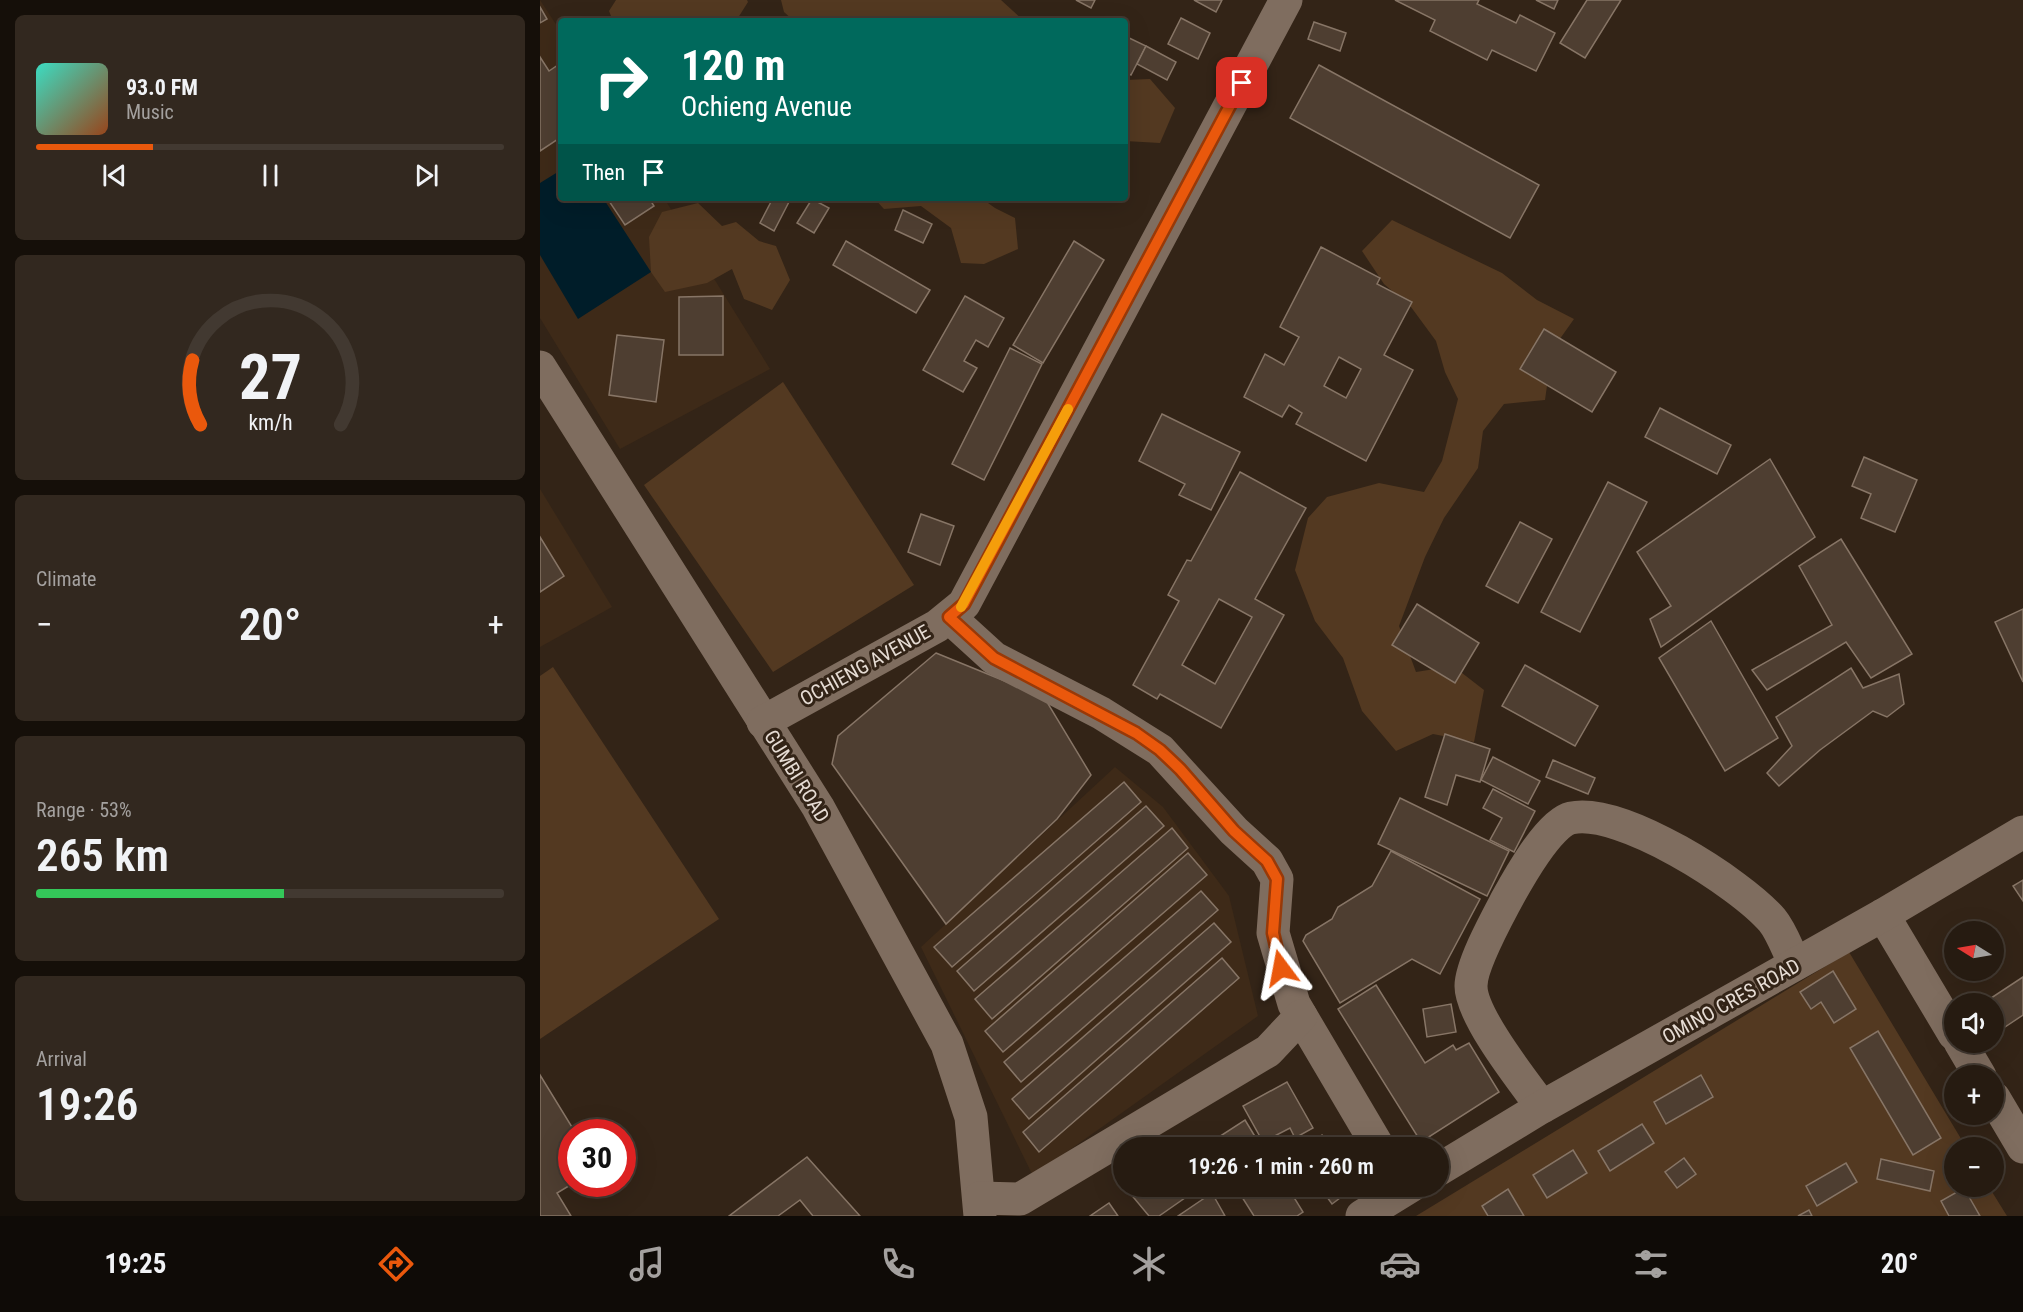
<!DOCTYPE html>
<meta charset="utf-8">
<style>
:root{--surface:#261b11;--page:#32281f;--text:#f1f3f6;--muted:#a4a19f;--line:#423931;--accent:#ea580c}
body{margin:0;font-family:"Roboto Condensed",sans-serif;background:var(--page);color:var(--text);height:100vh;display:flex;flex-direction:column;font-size:22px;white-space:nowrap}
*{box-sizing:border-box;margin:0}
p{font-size:20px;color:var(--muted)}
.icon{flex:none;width:33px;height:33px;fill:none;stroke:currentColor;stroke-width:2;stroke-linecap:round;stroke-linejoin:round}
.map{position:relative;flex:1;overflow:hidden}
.side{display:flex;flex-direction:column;gap:15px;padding:15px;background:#150f09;width:540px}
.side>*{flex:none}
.guide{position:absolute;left:18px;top:18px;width:570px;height:183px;border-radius:6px;box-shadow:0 6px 24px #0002,0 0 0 2px var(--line);background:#00695c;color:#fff;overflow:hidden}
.needle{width:39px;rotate:281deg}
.controls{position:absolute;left:1404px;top:921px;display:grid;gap:12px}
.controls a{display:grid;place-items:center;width:60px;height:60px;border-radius:50%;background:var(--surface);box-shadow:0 6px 24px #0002,0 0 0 2px var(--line);font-size:30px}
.speed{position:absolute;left:18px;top:1119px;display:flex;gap:12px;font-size:30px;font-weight:700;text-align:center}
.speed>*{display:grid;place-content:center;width:78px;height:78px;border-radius:50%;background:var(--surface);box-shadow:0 6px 24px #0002,0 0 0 2px var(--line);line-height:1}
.speed .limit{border:9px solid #d22;background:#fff;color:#111}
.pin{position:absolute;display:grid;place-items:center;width:51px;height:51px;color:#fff;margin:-26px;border-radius:12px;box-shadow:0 3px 9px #0006}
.me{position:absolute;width:66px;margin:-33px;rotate:347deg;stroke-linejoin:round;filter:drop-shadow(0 0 4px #0008)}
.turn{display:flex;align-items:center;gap:21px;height:126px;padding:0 24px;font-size:27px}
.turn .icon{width:78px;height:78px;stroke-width:2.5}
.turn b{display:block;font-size:42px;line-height:51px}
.then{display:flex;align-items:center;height:57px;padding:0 24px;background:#0003;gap:12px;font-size:22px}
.big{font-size:45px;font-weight:600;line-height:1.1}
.side .widget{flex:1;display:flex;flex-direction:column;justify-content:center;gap:9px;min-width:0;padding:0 21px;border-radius:9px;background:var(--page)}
.side .dial{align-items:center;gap:0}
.dial svg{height:156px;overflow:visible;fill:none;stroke:var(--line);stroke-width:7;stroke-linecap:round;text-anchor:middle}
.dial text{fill:var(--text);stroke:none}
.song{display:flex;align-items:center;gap:18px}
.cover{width:72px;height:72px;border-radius:9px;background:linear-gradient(135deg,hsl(170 70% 55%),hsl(20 70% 35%))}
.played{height:6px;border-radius:3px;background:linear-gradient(90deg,var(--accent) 25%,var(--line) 25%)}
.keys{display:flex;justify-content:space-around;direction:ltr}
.heat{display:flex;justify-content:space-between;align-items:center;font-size:33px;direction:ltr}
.charge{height:9px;border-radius:4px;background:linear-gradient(90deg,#34c759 53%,var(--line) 0)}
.trip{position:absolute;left:573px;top:1137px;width:336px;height:60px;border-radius:30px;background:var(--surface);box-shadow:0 6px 24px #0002,0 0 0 2px var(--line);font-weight:600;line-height:60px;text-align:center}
.tab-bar{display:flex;height:96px;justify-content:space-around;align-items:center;background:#0f0b07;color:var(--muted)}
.tab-bar .icon{width:42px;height:42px}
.tab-bar .selected{color:var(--accent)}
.tab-bar b{font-size:27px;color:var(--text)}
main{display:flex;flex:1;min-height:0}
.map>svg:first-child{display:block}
</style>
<main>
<section class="side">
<div class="widget">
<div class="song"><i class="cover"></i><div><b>93.0 FM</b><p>Music</p></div></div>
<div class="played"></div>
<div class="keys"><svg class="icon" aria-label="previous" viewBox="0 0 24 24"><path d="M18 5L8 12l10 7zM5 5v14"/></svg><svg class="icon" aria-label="pause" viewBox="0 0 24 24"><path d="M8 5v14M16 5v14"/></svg><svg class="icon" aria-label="next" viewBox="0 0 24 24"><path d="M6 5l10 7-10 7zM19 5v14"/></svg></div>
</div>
<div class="widget dial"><svg viewBox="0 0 100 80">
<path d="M14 69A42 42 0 1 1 86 69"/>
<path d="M14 69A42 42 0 0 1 10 36" stroke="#ea580c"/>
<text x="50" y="56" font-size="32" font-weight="700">27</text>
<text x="50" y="72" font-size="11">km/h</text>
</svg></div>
<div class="widget"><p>Climate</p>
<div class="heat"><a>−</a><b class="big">20°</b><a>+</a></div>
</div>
<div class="widget"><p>Range · 53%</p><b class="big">265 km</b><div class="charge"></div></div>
<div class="widget"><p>Arrival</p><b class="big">19:26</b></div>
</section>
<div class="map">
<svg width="1483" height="1216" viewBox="0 0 1483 1216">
<rect width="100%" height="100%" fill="#332417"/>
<g fill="#3e2a18">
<path d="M0 0 21 32V198H124L230 369 80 449 0 318Z"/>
<path d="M0 489 72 607 0 647Z"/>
<path d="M575 767 623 807 689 896 718 1016 493 1176 381 947Z"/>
</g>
<g fill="#533921">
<path d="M76 0H207L208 2 196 21 121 18 120 21H73L69 11Z"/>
<path d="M241 0H461L484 21H254L244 12Z"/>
<path d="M610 79 635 108 620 143 585 141V80Z"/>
<path d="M334 198H441L455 208 475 218 478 249 444 264 421 263 411 228 381 206 344 209Z"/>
<path d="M158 203 182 226 196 222 219 241 236 246 250 280 232 310 204 299 192 269 167 283 125 292 111 272 109 237 122 212Z"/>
<path d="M852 220 962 273 997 300 1034 319 1012 350 1005 400 964 404 943 431 938 468 904 518 885 557 859 626 876 672 913 666 944 690 934 742 893 734 856 751 822 711 803 658 775 621 755 570 768 518 787 497 839 483 884 492 902 461 918 399 905 372 896 341 871 307 844 284 822 251Z"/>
<path d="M243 382 374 585 233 672 104 485Z"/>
<path d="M13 667 179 919 0 1039V676Z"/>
<path d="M1309 952 1426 1147 1414 1148V1186L1449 1187 1467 1216H876Z"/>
</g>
<path fill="#001d29" d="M21 170V198H63L111 272 38 319 0 255V183Z"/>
<g fill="#4e3e31" stroke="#877566" stroke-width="1.5" fill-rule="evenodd">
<path d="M536 0H555L551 8Z"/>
<path d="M654 0H682L676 12Z"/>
<path d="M855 0H939L937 4 976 23 980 15 1015 33 996 71 952 50 947 60 890 31 895 20Z"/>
<path d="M996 0H1018L1014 9Z"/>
<path d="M1047 0H1081L1045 58 1020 43Z"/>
<path d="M0 7 7 19 0 23Z"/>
<path d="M641 18 670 33 658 59 628 44Z"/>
<path d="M774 22 806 33 800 51 768 39Z"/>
<path d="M585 36 606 46 591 75 585 72Z"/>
<path d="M606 46 636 62 627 80 597 64Z"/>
<path d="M0 57 9 71 21 63V137L0 151Z"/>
<path d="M779 65 999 185 970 238 750 118Z"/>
<path d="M67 198H109L114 206 85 225Z"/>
<path d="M233 198H251L234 231 220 223Z"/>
<path d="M272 199 289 208 274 233 257 223Z"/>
<path d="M363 210 392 224 383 243 355 230Z"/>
<path d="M306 241 390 290 376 313 293 265Z"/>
<path d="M534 241 564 260 503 363 473 345Z"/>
<path d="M781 247 840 278 837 284 872 302 844 355 873 370 826 461 756 424 762 413 749 405 742 417 704 397 725 354 744 365 759 337 740 327ZM799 357 821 369 806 398 784 386Z"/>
<path d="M183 296V355H139V297Z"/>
<path d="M425 296 464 318 448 347 436 340 424 361 437 368 423 392 383 370Z"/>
<path d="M1004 329 1076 372 1052 412 980 369Z"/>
<path d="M77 335 124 340 116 402 69 395Z"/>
<path d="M470 348 502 364 444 480 412 464Z"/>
<path d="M1120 408 1191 445 1177 474 1105 437Z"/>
<path d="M622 414 700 452 671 510 639 495 645 484 599 461Z"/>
<path d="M1324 457 1377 480 1355 532 1321 518 1331 494 1312 486Z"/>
<path d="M1230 459 1275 537 1121 647 1110 619 1131 606 1097 552Z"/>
<path d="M700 472 766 508 715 599 744 615 681 728 620 694 617 699 593 685 639 601 628 595 647 560 651 561ZM679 599 712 617 675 684 642 665Z"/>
<path d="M1068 482 1107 502 1040 632 1001 612Z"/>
<path d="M381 514 414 526 400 565 368 552Z"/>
<path d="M980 522 1012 539 978 603 946 586Z"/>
<path d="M0 537 24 576 0 592Z"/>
<path d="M1301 539 1372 654 1331 678 1306 642 1227 690 1212 670 1292 625 1259 566Z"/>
<path d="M877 604 939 643 915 683 852 645Z"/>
<path d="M1483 609V682L1455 622Z"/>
<path d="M1171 621 1238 738 1185 771 1119 658Z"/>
<path d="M396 653 504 697 551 775 517 819 406 924 292 764 298 736Z"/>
<path d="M985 665 1058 706 1035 746 962 706Z"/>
<path d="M1311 668 1323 688 1359 674 1364 704 1347 717 1333 711 1280 750 1239 786 1227 773 1252 746 1236 717Z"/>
<path d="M905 734 950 749 940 782 916 775 907 805 885 797Z"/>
<path d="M953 757 1000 781 988 804 941 780Z"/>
<path d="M1013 760 1055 778 1048 794 1006 777Z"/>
<path d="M584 782 601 802 412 967 394 947Z"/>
<path d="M953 789 995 811 974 852 950 840 962 818 943 808Z"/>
<path d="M860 798 969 851 947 896 838 844Z"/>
<path d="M606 806 624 826 434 991 417 971Z"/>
<path d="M632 828 648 848 452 1019 435 999Z"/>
<path d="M851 851 940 899 900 974 872 959 800 1003 763 941 766 935 792 919 798 907 832 886Z"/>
<path d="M648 853 667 875 463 1052 445 1031Z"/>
<path d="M1483 880V901L1473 886Z"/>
<path d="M661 891 678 910 481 1082 464 1062Z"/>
<path d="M674 923 691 942 489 1119 472 1099Z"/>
<path d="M1456 939 1464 952 1454 959V941Z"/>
<path d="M682 958 699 978 499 1152 483 1132Z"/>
<path d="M1293 971 1316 1009 1294 1023 1281 1002 1271 1009 1260 992Z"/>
<path d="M1483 977V1015L1465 1027 1454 1009V1004L1448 1000Z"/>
<path d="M836 985 885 1063 913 1045 916 1050 929 1043 959 1092 881 1142 798 1009Z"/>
<path d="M911 1004 916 1032 887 1037 883 1009Z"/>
<path d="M1338 1031 1401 1138 1373 1155 1310 1048Z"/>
<path d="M0 1075 35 1132H32V1184L17 1193 31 1216H0Z"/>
<path d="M1161 1075 1173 1097 1126 1124 1114 1102Z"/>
<path d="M747 1082 773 1128 755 1138 750 1128 723 1142 703 1106Z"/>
<path d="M705 1120 722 1148H671L668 1144Z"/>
<path d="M1102 1124 1114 1143 1070 1171 1058 1151Z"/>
<path d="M782 1135 791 1148H764Z"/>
<path d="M1033 1150 1047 1173 1007 1198 993 1175Z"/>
<path d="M267 1157 320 1216H273L260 1200 238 1216H189Z"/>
<path d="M1144 1158 1156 1174 1137 1188 1125 1172Z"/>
<path d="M1341 1159 1394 1171 1390 1191 1337 1179Z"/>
<path d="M1306 1163 1317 1182 1277 1206 1266 1186Z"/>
<path d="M584 1186H662L619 1216H609Z"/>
<path d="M695 1186H747L763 1212 757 1216H714Z"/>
<path d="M779 1186H816L792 1204Z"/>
<path d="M1424 1188 1440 1216H1409L1401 1201Z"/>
<path d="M968 1189 984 1216H948L942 1206Z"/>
<path d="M672 1193 685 1216H638Z"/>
<path d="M569 1203 578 1216H550Z"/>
<path d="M1269 1210 1272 1216H1258Z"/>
</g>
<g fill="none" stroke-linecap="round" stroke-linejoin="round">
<g stroke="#7f6d5f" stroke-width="33">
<path d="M0 367 278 807 407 1044 431 1117 440 1216"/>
<path d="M409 617 454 658 561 713 620 750 694 831 727 861 737 879 733 933 754 1004 839 1148"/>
<path d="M223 722 397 626 424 604 746 0"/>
<path d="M1343 915 1414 1034"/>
<path d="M1420 1042 1440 1076"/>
<path d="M1454 1098 1483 1147"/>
<path d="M1002 1107C983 1081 931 1016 931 986 931 965 957 918 967 899 978 879 1009 823 1031 818 1081 807 1200 883 1232 920 1242 932 1248 951 1255 964"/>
<path d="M898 1170 1002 1107 1343 915 1483 832"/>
<path d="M440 1198 480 1199 728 1051 761 1016"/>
<path d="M822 1216 871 1186"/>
</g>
</g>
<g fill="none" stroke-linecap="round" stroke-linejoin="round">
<defs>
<path id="route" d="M702 83 424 604 409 617 454 658 596 733 620 750 640 769 694 831 727 861 737 879 733 933 741 968"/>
</defs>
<use href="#route" stroke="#983908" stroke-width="15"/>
<use href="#route" stroke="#ea580c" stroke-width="10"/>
<path stroke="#f59e0b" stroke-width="10" d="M421 607 528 409"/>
</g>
<g text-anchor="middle" stroke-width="6" stroke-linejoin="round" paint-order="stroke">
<g font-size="20" fill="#e6dcd4" stroke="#332417">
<text transform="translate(325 665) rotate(-29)" y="7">OCHIENG AVENUE</text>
<text transform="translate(257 776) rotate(58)" y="7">GUMBI ROAD</text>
<text transform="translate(1191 1001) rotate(-29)" y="7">OMINO CRES ROAD</text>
</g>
</g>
</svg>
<div class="controls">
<a><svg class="needle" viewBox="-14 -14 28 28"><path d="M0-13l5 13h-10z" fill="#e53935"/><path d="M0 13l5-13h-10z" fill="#a4a19f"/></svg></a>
<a><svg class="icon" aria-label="sound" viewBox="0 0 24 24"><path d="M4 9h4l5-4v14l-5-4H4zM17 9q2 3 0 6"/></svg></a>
<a>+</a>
<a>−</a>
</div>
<div class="speed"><div class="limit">30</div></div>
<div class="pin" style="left:702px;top:83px;background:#d93025"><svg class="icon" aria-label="arrive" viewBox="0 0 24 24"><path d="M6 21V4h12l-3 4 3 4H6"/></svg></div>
<svg class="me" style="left:741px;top:968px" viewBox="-20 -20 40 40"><path d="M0-17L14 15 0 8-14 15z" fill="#ea580c" stroke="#fff" stroke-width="4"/></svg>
<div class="trip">19:26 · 1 min · 260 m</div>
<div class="guide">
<div class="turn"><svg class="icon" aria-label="right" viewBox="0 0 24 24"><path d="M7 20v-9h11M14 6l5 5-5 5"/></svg><div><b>120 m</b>Ochieng Avenue</div></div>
<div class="then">Then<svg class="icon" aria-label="arrive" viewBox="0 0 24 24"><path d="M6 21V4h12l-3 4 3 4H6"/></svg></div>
</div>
</div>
</main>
<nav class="tab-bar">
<b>19:25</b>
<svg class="icon selected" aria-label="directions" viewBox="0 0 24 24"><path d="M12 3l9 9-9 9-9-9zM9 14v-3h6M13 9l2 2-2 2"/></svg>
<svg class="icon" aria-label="music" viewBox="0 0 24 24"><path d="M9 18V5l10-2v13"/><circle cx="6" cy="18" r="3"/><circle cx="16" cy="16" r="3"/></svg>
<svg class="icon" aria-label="phone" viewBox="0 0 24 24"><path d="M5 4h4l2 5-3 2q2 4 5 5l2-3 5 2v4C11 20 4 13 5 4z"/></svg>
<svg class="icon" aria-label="climate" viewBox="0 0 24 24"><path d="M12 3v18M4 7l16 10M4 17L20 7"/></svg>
<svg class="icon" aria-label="car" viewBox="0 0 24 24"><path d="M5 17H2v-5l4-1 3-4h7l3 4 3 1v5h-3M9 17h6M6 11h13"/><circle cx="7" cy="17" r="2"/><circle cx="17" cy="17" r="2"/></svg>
<svg class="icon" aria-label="filters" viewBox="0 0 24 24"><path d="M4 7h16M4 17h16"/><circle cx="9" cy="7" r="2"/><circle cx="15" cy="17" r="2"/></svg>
<b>20°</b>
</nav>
